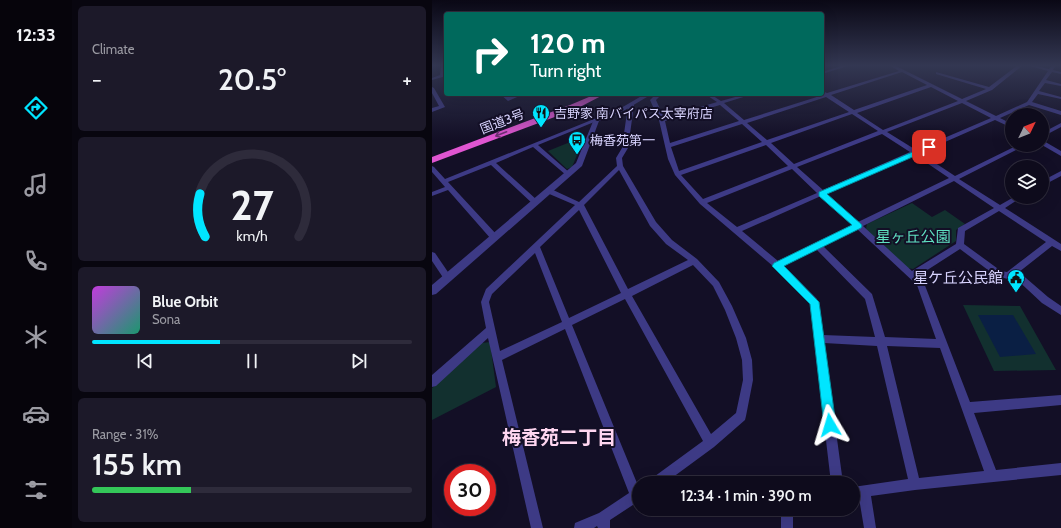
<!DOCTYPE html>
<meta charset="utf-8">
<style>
:root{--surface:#0e0b1c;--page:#1c1929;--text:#f1f3f6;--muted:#9b9ba3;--line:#2e2b3b;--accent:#00e5ff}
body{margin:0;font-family:Cabin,"Noto Sans JP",sans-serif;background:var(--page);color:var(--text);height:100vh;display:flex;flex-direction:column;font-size:15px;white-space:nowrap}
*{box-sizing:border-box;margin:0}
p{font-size:13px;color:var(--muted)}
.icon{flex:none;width:22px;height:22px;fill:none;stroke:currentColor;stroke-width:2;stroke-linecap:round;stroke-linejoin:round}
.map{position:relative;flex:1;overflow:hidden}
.drawer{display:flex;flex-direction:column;gap:6px;padding:6px;background:#08060f;width:360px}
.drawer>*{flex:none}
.guide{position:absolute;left:12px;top:12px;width:380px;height:84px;border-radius:4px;box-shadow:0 4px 16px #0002,0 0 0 1px var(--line);background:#00695c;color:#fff;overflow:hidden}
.needle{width:26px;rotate:47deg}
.controls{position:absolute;left:573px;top:108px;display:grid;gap:8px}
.controls a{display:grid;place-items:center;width:44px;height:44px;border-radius:50%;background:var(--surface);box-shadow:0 4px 16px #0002,0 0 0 1px var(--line);font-size:20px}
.speed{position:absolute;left:12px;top:464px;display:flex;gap:8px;font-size:20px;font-weight:700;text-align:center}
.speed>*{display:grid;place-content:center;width:52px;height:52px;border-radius:50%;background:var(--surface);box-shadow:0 4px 16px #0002,0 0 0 1px var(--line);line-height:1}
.speed .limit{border:6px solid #d22;background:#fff;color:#111}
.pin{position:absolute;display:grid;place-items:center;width:34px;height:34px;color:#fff;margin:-17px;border-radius:8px;box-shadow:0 2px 6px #0006}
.me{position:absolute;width:44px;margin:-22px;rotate:353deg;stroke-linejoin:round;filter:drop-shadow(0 0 3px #0008)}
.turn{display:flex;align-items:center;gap:14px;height:84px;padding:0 20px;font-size:18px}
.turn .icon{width:52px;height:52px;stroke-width:2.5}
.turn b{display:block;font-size:28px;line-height:34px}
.big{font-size:30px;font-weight:600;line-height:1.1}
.drawer .widget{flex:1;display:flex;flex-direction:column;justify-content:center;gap:6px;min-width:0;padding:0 14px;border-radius:6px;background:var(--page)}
.drawer .dial{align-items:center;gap:0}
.dial svg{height:104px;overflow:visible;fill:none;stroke:var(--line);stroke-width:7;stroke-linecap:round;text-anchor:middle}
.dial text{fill:var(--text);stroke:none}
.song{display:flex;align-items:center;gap:12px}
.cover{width:48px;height:48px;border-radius:6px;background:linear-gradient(135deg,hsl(290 70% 55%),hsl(160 70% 35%))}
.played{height:4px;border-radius:2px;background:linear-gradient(90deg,var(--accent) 40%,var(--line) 40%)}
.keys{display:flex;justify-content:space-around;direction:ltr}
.heat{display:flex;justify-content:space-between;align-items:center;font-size:22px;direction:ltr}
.charge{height:6px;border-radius:3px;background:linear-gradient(90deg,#34c759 31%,var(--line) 0)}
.trip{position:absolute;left:200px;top:476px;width:228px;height:40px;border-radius:20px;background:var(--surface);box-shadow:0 4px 16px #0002,0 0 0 1px var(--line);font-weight:600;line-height:40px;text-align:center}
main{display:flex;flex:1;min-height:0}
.tab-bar{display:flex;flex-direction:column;width:72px;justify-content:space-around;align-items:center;background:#06040b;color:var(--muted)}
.tab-bar .icon{width:28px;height:28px}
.tab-bar .current{color:var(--accent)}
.tab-bar b{font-size:18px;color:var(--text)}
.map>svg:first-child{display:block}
</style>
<main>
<nav class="tab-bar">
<b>12:33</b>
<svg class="icon current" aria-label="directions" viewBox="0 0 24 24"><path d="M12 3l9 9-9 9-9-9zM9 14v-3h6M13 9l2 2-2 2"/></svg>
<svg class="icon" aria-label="music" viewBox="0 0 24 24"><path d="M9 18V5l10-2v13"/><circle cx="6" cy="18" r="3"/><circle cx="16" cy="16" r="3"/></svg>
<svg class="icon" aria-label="phone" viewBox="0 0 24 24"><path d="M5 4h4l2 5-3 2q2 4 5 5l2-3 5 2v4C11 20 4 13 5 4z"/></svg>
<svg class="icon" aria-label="climate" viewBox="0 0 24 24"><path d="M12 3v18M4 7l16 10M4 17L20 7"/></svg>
<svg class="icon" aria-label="car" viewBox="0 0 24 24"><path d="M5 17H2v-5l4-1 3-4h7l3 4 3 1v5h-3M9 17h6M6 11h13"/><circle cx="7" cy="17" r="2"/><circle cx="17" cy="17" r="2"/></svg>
<svg class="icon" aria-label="filters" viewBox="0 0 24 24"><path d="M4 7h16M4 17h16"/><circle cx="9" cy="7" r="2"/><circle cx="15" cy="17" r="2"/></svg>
</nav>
<section class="drawer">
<div class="widget"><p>Climate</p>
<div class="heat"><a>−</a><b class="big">20.5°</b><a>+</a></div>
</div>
<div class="widget dial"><svg viewBox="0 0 100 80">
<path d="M14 69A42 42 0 1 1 86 69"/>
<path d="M14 69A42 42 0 0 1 10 36" stroke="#00e5ff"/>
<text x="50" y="56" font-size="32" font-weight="700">27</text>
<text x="50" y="72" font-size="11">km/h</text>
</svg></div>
<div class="widget">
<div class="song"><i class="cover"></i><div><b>Blue Orbit</b><p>Sona</p></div></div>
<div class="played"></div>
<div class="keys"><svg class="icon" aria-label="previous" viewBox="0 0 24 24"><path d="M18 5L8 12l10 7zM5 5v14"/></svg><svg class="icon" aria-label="pause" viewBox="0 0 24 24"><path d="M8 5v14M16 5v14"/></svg><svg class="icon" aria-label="next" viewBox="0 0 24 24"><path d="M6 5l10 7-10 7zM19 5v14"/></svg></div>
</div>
<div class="widget"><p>Range · 31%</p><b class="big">155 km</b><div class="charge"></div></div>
</section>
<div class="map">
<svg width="629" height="528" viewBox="0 0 629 528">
<rect width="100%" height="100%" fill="#130f26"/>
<g fill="#12302f">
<path d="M153 136 140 167 135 169 116 151Z"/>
<path d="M480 203 500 217 513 210 533 224 524 230V241L481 269 475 268 434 229 435 224Z"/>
<path d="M531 305 588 306 624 370 562 371Z"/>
<path d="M58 342 64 387 0 420V388L50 343Z"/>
</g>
<path fill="#0a1f44" d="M546 315H581L604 354 568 357Z"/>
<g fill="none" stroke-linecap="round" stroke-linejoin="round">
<g fill="#3d3a85" fill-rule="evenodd">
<path d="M9 65H13L12 74H14V76L0 80V78L8 75Z"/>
<path d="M412 65H419L390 74V72Z"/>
<path d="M457 65H462L530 99 554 89 504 74V72L557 87 586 65H591L560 90 534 101 564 116 595 102 616 71 594 65H601L617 69 620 65H624L621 70 629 72V74L620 72 614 80 629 84V86L613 83 607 91 629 97V99L606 94 600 102 629 111V115L597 105 568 118 580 124V128L563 120 488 153 523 176 586 145H594L527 179 568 205 582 197H590L573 208 629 244V251L620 246 587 272 616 297 629 306V315L610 303 581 276 576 279 564 276 528 249 486 276 492 283 538 402 629 395V405L542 413 564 470 629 463V475L483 490 439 496 444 528H432L427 498 421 499V487L476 479 445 346 392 343 411 483H399L378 304 342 267 268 204 243 175 236 159 227 120 218 100 223 95 236 94 227 97 224 100 232 118 285 102 273 94H278L289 101 314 94H321L292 103 312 120 391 95 390 91 395 93 467 71ZM470 72 495 85 422 110 399 95ZM499 87 526 101 451 130 425 113ZM394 97 417 112 335 140 315 123ZM530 103 559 118 484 150 455 132ZM288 105 307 121 238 143 233 121ZM420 114 446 131 362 164 339 143ZM310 124 330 142 247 171 239 147ZM450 134 478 152 391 190 365 167ZM334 145 356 166 271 199 249 175ZM483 155 517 178 426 222 395 194ZM360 169 385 193 305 227 275 203ZM522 181 562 208 526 228 524 244 480 271 431 226ZM389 196 420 225 346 261 310 231ZM567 211 614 242 575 272 569 271 532 244 533 231ZM425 229 485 285 504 339 453 337 440 294 391 246ZM384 249 433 299 443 337 391 335 385 299 351 266ZM455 346 508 348 552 471 487 478Z"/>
<path d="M0 87 2 88 13 107 0 112V108L7 106 0 93Z"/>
<path d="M40 94H47L40 96Z"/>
<path d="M68 94H73L77 97 85 94H92L76 101Z"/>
<path d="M250 94H269L259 97Z"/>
<path d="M199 103 202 105 196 148 190 158 191 166 224 222 240 240 265 259 287 282 300 306 314 338 320 360 321 380 314 416 313 420 282 447 233 483H217L219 479 271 441 193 299 140 325 207 488V501L178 520V528H166L165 526 162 528H142L143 523 167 513 197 493 133 329 70 360 111 528H99L56 338 4 386 0 387V375L54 328 49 302 54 289 143 205 115 193V189H119L147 202 185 166 184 158 190 148 196 105ZM187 170 218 226 234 244 256 260 196 289 152 205ZM147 210 189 293 137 318 108 247ZM103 253 130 322 68 351 57 302 60 294ZM261 265 281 286 293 310 304 338 310 360 311 380 304 413 279 434 200 296Z"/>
<path d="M162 119 167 120 106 145 138 173V175H134L101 147 64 163 105 200 106 202 105 204H101L59 165 16 182 65 235 66 237 65 239H59L16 190 0 196V192L13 187 0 172V166L2 167 13 179Z"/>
<path d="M629 123V127L610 137V133Z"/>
<path d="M610 140 629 151V156L610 145Z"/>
<path d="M629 171V176L610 186V181Z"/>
<path d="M0 252 3 253 18 275 19 277 18 279H12L0 261Z"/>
<rect x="349" y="509" width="12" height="19"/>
</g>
<path fill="#3d3a85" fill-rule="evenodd" d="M213 94H220L193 110 167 121 150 166 4 294 0 295V285L144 163 162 119 189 108Z"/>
<path fill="#e055d1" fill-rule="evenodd" d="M164 94H173L144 109 0 163V157L138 105Z"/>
</g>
<defs><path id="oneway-shaft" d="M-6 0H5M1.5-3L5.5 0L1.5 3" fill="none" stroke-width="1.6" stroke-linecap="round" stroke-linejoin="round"/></defs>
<use stroke="#6f2e73" href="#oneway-shaft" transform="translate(69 134) rotate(159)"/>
<linearGradient id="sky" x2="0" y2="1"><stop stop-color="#0a0815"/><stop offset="0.47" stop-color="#333752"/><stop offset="1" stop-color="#333752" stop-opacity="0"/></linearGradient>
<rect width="629" height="139" fill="url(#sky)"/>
<path fill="#00e5ff" stroke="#0095a6" d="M497 145 500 147 499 149 395 194 429 224 430 226 429 228 352 266 387 302 404 425 402 430 398 432 394 430 392 425 378 304 340 266 342 263 420 225 387 196V192Z"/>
<defs>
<symbol id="restaurant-pin" viewBox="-11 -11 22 30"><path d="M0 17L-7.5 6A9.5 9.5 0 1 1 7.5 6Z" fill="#00e5ff" stroke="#130f26"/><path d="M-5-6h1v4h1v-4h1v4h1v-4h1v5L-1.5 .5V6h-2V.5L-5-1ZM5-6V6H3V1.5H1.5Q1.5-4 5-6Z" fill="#111"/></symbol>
<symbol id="bus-pin" viewBox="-11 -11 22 30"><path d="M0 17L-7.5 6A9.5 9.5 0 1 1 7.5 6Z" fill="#00e5ff" stroke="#130f26"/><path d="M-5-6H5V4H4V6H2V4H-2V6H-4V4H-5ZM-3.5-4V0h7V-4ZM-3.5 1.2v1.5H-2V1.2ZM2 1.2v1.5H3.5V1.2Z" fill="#111"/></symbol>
<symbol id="civic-pin" viewBox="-11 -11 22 30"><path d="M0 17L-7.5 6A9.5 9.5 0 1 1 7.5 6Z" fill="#00e5ff" stroke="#130f26"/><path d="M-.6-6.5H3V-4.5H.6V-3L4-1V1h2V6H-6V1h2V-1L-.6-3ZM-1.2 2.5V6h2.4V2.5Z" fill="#111"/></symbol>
</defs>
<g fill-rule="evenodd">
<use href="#restaurant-pin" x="99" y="103" width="20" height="27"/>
<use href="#bus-pin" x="135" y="130" width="20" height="27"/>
<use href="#civic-pin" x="574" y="268" width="20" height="27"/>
</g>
<g text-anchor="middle" stroke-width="4" stroke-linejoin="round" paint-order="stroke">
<g font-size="13" fill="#d9d4ff" stroke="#130f26" text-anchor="start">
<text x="122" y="118">吉野家 南バイパス太宰府店</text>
<text x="158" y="145">梅香苑第一</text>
</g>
<g font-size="13" fill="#d9d4ff" stroke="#130f26">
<text transform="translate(70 121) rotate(-21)" y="5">国道3号</text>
</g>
<g font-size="15" fill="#5fe0c0" stroke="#130f26">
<text x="481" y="242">星ヶ丘公園</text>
</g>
<g font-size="15" fill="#d9d4ff" stroke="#130f26" text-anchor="end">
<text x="571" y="283">星ケ丘公民館</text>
</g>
<g font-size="19" font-weight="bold" fill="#ffd6f0" stroke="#130f26">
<text x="127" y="444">梅香苑二丁目</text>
</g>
</g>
</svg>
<div class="controls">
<a><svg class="needle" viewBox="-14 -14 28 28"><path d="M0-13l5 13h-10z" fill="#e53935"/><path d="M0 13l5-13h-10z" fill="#9b9ba3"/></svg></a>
<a><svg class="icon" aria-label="layers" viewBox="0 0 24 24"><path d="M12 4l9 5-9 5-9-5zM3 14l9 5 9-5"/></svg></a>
</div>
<div class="speed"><div class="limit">30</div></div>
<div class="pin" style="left:497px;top:147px;background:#d93025"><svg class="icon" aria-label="arrive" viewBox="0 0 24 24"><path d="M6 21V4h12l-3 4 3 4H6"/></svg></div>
<svg class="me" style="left:398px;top:425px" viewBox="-20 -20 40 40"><path d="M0-17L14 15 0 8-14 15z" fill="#00e5ff" stroke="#fff" stroke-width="4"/></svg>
<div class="trip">12:34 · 1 min · 390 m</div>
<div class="guide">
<div class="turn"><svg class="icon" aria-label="right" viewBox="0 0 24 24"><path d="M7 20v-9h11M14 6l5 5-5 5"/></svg><div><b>120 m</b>Turn right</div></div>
</div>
</div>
</main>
